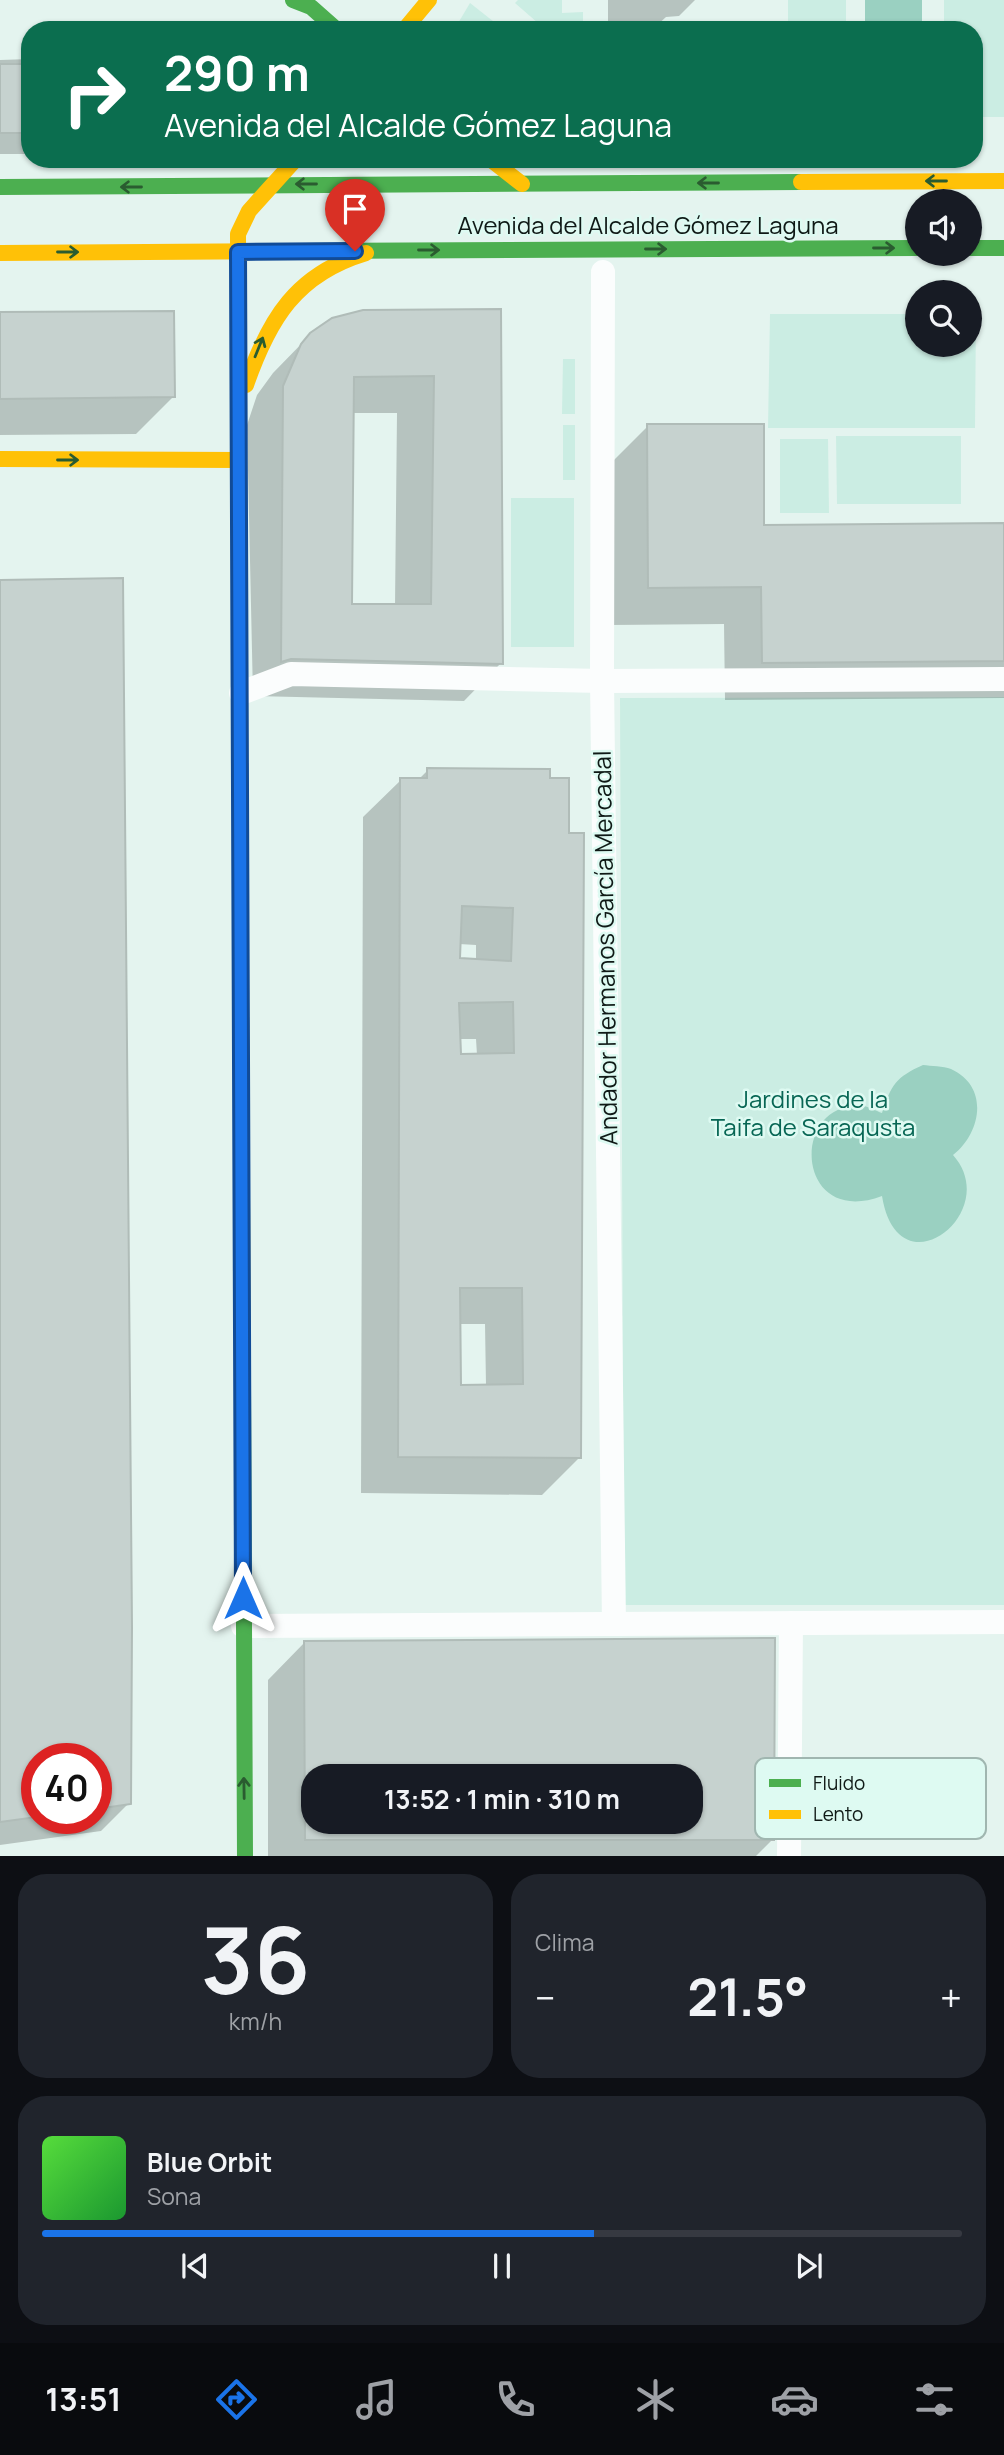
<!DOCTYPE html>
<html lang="es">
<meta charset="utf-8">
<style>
:root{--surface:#171b24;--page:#20242c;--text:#f1f3f6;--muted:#9ea1a6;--line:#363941;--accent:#1a73e8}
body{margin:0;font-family:Manrope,sans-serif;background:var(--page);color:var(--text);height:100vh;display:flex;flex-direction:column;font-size:26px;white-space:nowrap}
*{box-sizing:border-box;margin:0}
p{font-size:23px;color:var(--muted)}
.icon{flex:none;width:38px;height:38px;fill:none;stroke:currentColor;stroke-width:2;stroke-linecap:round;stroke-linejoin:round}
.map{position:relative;height:1856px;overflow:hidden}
.sheet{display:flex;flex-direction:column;gap:18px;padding:18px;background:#0d0f14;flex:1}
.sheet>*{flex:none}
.top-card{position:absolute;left:21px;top:21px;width:962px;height:147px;border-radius:28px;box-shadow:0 2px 5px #0004;background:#0b6e4f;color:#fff;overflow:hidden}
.controls{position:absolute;left:905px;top:189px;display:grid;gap:14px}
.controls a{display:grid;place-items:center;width:77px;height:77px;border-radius:50%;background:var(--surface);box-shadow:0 2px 5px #0004;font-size:35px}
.speed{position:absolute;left:21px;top:1743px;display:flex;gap:14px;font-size:35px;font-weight:700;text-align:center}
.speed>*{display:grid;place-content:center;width:91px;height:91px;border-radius:50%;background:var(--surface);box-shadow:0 2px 5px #0004;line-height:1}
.speed .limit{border:10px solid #d22;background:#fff;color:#111}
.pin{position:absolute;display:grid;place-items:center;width:60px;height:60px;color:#fff;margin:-72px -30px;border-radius:50% 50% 50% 0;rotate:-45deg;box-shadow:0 0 7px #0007}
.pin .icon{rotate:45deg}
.me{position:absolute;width:77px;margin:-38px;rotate:0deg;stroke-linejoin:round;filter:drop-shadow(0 0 5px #0008)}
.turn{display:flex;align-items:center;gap:24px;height:147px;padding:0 28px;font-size:32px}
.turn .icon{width:91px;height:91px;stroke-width:2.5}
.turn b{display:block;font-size:49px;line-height:60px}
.big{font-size:52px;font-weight:700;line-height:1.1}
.sheet .widget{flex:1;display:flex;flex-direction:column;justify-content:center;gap:10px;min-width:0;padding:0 24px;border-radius:28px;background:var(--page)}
.sheet .dial{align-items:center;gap:0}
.dial b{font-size:91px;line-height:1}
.song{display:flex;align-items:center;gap:21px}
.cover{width:84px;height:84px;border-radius:10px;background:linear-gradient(135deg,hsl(110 70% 55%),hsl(130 70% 35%))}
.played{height:7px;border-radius:4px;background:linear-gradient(90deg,var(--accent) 60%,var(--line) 60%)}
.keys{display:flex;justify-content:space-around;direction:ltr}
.heat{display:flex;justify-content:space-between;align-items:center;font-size:38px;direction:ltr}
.sheet .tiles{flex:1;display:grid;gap:18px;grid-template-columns:1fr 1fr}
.widget:last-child{grid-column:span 2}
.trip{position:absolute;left:301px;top:1764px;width:402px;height:70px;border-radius:28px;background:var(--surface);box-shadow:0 2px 5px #0004;font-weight:700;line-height:70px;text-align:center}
.tab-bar{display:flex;height:112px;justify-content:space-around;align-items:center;background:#090b0e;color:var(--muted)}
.tab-bar .icon{width:49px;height:49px}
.tab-bar .active{color:var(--accent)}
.tab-bar b{font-size:32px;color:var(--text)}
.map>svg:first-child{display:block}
</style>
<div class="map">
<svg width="1004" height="1857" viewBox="0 0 1004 1857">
<rect width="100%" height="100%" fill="#e4f4ef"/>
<g fill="#cbede3">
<path d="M518 0H562V13L583 12V30H546L515 3Z"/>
<rect x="788" y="0" width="58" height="30"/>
<path d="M944 0H1004V117H975V30H944Z"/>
<path d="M470 3 503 29 504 30H454Z"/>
<path d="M770 314H917V345H970V314H976L975 428H768Z"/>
<path d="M563 359H575V414H562Z"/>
<rect x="563" y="425" width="12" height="55"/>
<path d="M836 436H961V504H837Z"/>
<path d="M780 439H828L829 513H780Z"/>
<rect x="511" y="498" width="63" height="149"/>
<path d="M1004 697V1605H624L620 698Z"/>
</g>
<g fill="#9ad0c1">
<rect x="865" y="0" width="57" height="30"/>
<path d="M923 1065C931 1066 943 1066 951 1069 990 1087 981 1133 953 1155 1004 1212 898 1295 882 1196 795 1229 789 1101 862 1106 868 1106 876 1111 882 1113 891 1085 896 1077 923 1065Z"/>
</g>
<g fill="#0003" fill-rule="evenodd">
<path d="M608 0H695L679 16 666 17 655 27H608Z"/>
<path d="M30 59V154H0V60Z"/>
<path d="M500 311 501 663 464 701 253 696 247 425 257 395 273 373 311 334ZM351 413H397L395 606H350Z"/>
<path d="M0 314 173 397 136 434 0 435Z"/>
<path d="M648 426 762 527 1004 525V698L725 700 724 624 611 625 610 464Z"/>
<path d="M0 581 129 1803 101 1831 0 1845ZM37 1759H96V1818H37Z"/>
<path d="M428 770 548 780 580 1457 542 1495 361 1493 363 817 401 780H418ZM459 944 476 945V961L458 960ZM458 1039H476L477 1055H459ZM459 1324H485L486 1386H460Z"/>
<path d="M773 1640V1839L755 1857H268V1680L305 1642ZM313 1776H691V1822H313Z"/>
</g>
<g fill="#c6d2cf" stroke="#b0bcb8" stroke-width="2" fill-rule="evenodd">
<rect x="0" y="64" width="30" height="69"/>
<path d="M501 309 503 664 291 659 281 662 283 386 301 344 310 333 332 318 363 310ZM434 376 431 604H352L354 377Z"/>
<path d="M174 311 175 397 0 399V312Z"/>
<path d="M647 424H764V525L1004 523V661L762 663 761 587 648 588Z"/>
<path d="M123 578 132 1627 131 1804 96 1809V1759H37V1817L0 1822V580Z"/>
<path d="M427 768 550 769V778H569V833H584L581 1458 398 1457 400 778H427ZM462 906 513 908 511 961 460 958ZM513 1002 514 1053 461 1054 459 1003ZM460 1288H522L523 1384 461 1385Z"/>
<path d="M775 1638 774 1840H305L304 1641ZM313 1776H691V1822H313Z"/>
</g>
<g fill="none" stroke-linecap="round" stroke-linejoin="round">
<g stroke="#fbfdfd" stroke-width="24">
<path d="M603 272 602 681 614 1624"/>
<path d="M241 693 291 674 602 681 1004 679"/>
<path d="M243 1626 1004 1622"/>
<path d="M789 1857 791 1623"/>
</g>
<g stroke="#4caf50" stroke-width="16">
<path d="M293 0 311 7 337 30"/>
<path d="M0 187 801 182"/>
<path d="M970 248H1004"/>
<path d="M301 251 917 248"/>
<path d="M239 519 241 1007"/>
<path d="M243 1388 245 1857"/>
</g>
<g stroke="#ffc107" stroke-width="16">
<path d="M404 30 429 0"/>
<path d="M490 159 522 184"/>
<path d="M801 182 1004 181"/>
<path d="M0 253 301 251"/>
<path d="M246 385C269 319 296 274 366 253"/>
<path d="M0 459 239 460"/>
<path d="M239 519 238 234 249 211 296 159"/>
<path d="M241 1007 243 1388"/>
</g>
</g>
<defs><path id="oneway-shaft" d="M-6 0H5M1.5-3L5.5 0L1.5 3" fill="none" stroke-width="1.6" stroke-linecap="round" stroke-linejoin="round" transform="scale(1.75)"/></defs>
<g stroke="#2a5c30">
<use href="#oneway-shaft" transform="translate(936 181) rotate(180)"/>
<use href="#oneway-shaft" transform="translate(708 183) rotate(180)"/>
<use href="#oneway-shaft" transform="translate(306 184) rotate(180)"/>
<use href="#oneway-shaft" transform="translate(131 187) rotate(180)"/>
<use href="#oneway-shaft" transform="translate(884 248)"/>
<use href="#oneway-shaft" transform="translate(656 249)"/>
<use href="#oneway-shaft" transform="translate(429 250)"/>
<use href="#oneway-shaft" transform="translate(68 252)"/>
<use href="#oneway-shaft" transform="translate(259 347) rotate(-68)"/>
<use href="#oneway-shaft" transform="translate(68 460)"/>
<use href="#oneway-shaft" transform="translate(244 1788) rotate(-91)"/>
</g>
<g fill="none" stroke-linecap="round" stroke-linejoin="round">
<defs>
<path id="route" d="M243 1598 238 252 355 251"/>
</defs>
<use href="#route" stroke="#114b97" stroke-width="18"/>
<use href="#route" stroke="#1a73e8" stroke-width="12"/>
</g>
<g text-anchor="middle" stroke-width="5" stroke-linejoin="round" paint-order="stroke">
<g font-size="24" fill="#0f1916" stroke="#defaf2">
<text x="648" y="234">Avenida del Alcalde Gómez Laguna</text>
<text transform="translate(606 948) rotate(-91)" y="8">Andador Hermanos García Mercadal</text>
</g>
<g font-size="24" fill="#076654" stroke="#defaf2">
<text x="813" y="1108">Jardines de la<tspan x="813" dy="28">Taifa de Saraqusta</tspan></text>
</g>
</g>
<rect x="755" y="1758" width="231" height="81" rx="10" fill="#defaf2" stroke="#a0b6b0" stroke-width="2"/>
<rect x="769" y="1779" width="32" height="8" fill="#4caf50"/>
<rect x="769" y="1810" width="32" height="9" fill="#ffc107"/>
<g font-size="19" fill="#0f1916">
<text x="813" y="1790">Fluido</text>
<text x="813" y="1821">Lento</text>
</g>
</svg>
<div class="controls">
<a><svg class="icon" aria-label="sound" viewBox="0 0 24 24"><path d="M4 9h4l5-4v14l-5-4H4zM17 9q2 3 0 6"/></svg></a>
<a><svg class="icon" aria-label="search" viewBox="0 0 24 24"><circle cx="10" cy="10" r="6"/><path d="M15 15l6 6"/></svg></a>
</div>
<div class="speed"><div class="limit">40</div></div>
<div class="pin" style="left:355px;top:251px;background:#d93025"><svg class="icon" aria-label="arrive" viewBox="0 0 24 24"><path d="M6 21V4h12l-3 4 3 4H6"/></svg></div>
<svg class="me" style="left:243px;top:1598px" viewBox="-20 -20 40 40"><path d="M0-17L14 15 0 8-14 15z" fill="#1a73e8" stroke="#fff" stroke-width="4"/></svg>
<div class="trip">13:52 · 1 min · 310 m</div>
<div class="top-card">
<div class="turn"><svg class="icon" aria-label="right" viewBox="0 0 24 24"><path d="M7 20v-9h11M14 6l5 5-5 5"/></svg><div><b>290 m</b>Avenida del Alcalde Gómez Laguna</div></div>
</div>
</div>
<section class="sheet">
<div class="tiles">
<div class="widget dial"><b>36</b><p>km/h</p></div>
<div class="widget"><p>Clima</p>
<div class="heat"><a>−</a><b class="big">21.5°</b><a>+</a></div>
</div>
<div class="widget">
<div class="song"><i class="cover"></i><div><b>Blue Orbit</b><p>Sona</p></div></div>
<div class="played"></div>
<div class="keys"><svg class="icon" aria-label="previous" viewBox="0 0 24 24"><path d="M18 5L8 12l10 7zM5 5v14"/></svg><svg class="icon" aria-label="pause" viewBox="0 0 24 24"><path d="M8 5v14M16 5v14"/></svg><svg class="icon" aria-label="next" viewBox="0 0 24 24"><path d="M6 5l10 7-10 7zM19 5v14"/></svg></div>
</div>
</div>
</section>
<nav class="tab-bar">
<b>13:51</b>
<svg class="icon active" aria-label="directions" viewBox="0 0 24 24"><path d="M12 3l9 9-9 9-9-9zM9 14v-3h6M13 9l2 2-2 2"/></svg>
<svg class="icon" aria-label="music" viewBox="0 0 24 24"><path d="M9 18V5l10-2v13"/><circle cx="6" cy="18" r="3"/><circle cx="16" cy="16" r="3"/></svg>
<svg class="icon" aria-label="phone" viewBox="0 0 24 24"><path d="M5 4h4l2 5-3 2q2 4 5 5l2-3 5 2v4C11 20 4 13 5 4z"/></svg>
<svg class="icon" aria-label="climate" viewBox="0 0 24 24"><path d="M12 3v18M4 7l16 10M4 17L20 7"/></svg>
<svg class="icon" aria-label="car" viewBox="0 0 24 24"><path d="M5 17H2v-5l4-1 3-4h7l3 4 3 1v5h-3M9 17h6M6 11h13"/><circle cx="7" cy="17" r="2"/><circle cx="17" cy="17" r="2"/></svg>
<svg class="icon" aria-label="filters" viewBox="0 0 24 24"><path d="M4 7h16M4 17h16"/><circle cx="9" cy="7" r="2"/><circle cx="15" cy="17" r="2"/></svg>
</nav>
